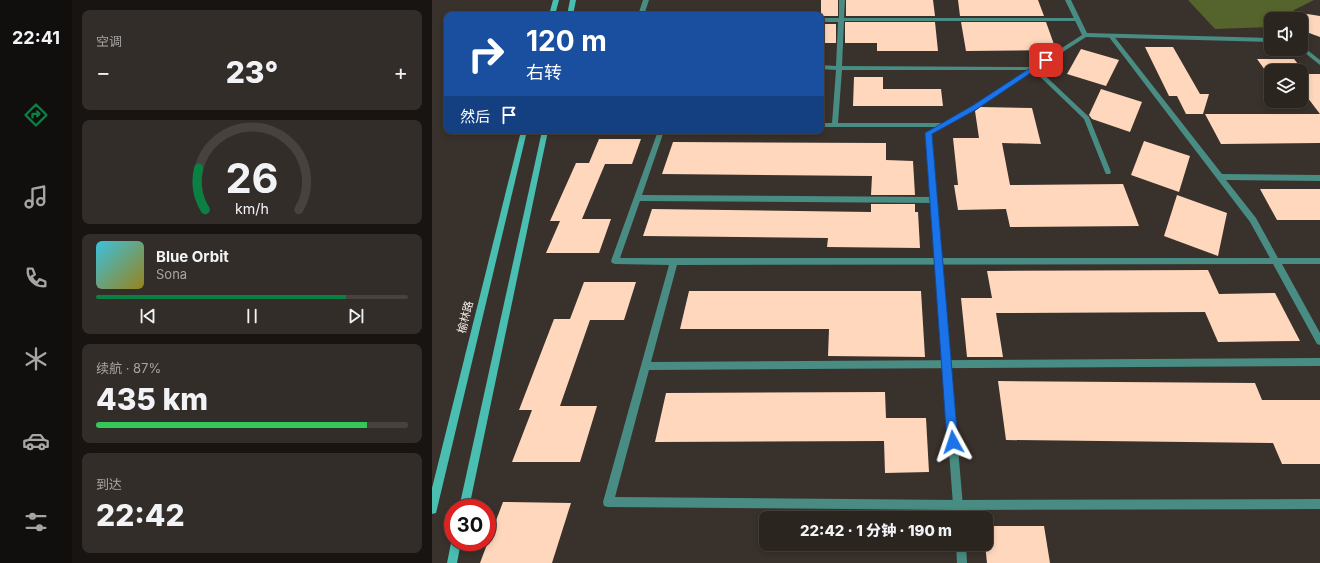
<!DOCTYPE html>
<html lang="zh">
<meta charset="utf-8">
<style>
:root{--surface:#2b2520;--page:#332d29;--text:#f1f3f6;--muted:#a6a5a5;--line:#47423e;--accent:#0b8043}
body{margin:0;font-family:Inter,"Noto Sans SC",sans-serif;background:var(--page);color:var(--text);height:100vh;display:flex;flex-direction:column;font-size:15px;white-space:nowrap}
*{box-sizing:border-box;margin:0}
p{font-size:13px;color:var(--muted)}
.icon{flex:none;width:22px;height:22px;fill:none;stroke:currentColor;stroke-width:2;stroke-linecap:round;stroke-linejoin:round}
.map{position:relative;flex:1;overflow:hidden}
.sheet{display:flex;flex-direction:column;gap:10px;padding:10px;background:#181412;width:360px}
.sheet>*{flex:none}
.hud{position:absolute;left:12px;top:12px;width:380px;height:122px;border-radius:8px;box-shadow:0 2px 6px #0003,0 0 0 1px var(--line);background:#1a4fa0;color:#fff;overflow:hidden}
.fabs{position:absolute;left:832px;top:12px;display:grid;gap:8px}
.fabs a{display:grid;place-items:center;width:44px;height:44px;border-radius:8px;background:var(--surface);box-shadow:0 2px 6px #0003,0 0 0 1px var(--line);font-size:20px}
.speed{position:absolute;left:12px;top:499px;display:flex;gap:8px;font-size:20px;font-weight:700;text-align:center}
.speed>*{display:grid;place-content:center;width:52px;height:52px;border-radius:50%;background:var(--surface);box-shadow:0 2px 6px #0003,0 0 0 1px var(--line);line-height:1}
.speed .limit{border:6px solid #d22;background:#fff;color:#111}
.pin{position:absolute;display:grid;place-items:center;width:34px;height:34px;color:#fff;margin:-17px;border-radius:8px;box-shadow:0 2px 6px #0006}
.me{position:absolute;width:44px;margin:-22px;rotate:355deg;stroke-linejoin:round;filter:drop-shadow(0 0 3px #0008)}
.turn{display:flex;align-items:center;gap:14px;height:84px;padding:0 16px;font-size:18px}
.turn .icon{width:52px;height:52px;stroke-width:2.5}
.turn b{display:block;font-size:28px;line-height:34px}
.then{display:flex;align-items:center;height:38px;padding:0 16px;background:#0003;gap:8px;font-size:15px}
.big{font-size:30px;font-weight:800;line-height:1.1}
.sheet .card{flex:1;display:flex;flex-direction:column;justify-content:center;gap:6px;min-width:0;padding:0 14px;border-radius:8px;background:var(--page)}
.sheet .dial{align-items:center;gap:0}
.dial svg{height:104px;overflow:visible;fill:none;stroke:var(--line);stroke-width:7;stroke-linecap:round;text-anchor:middle}
.dial text{fill:var(--text);stroke:none}
.song{display:flex;align-items:center;gap:12px}
.cover{width:48px;height:48px;border-radius:6px;background:linear-gradient(135deg,hsl(190 70% 55%),hsl(50 70% 35%))}
.played{height:4px;border-radius:2px;background:linear-gradient(90deg,var(--accent) 80%,var(--line) 80%)}
.keys{display:flex;justify-content:space-around;direction:ltr}
.heat{display:flex;justify-content:space-between;align-items:center;font-size:22px;direction:ltr}
.charge{height:6px;border-radius:3px;background:linear-gradient(90deg,#34c759 87%,var(--line) 0)}
.trip{position:absolute;left:327px;top:511px;width:234px;height:40px;border-radius:8px;background:var(--surface);box-shadow:0 2px 6px #0003,0 0 0 1px var(--line);font-weight:800;line-height:40px;text-align:center}
main{display:flex;flex:1;min-height:0}
.tabs{display:flex;flex-direction:column;width:72px;justify-content:space-around;align-items:center;background:#110f0d;color:var(--muted)}
.tabs .icon{width:28px;height:28px}
.tabs .active{color:var(--accent)}
.tabs b{font-size:18px;color:var(--text)}
.map>svg:first-child{display:block}
</style>
<main>
<nav class="tabs">
<b>22:41</b>
<svg class="icon active" aria-label="directions" viewBox="0 0 24 24"><path d="M12 3l9 9-9 9-9-9zM9 14v-3h6M13 9l2 2-2 2"/></svg>
<svg class="icon" aria-label="music" viewBox="0 0 24 24"><path d="M9 18V5l10-2v13"/><circle cx="6" cy="18" r="3"/><circle cx="16" cy="16" r="3"/></svg>
<svg class="icon" aria-label="phone" viewBox="0 0 24 24"><path d="M5 4h4l2 5-3 2q2 4 5 5l2-3 5 2v4C11 20 4 13 5 4z"/></svg>
<svg class="icon" aria-label="climate" viewBox="0 0 24 24"><path d="M12 3v18M4 7l16 10M4 17L20 7"/></svg>
<svg class="icon" aria-label="car" viewBox="0 0 24 24"><path d="M5 17H2v-5l4-1 3-4h7l3 4 3 1v5h-3M9 17h6M6 11h13"/><circle cx="7" cy="17" r="2"/><circle cx="17" cy="17" r="2"/></svg>
<svg class="icon" aria-label="filters" viewBox="0 0 24 24"><path d="M4 7h16M4 17h16"/><circle cx="9" cy="7" r="2"/><circle cx="15" cy="17" r="2"/></svg>
</nav>
<section class="sheet">
<div class="card"><p>空调</p>
<div class="heat"><a>−</a><b class="big">23°</b><a>+</a></div>
</div>
<div class="card dial"><svg viewBox="0 0 100 80">
<path d="M14 69A42 42 0 1 1 86 69"/>
<path d="M14 69A42 42 0 0 1 9 37" stroke="#0b8043"/>
<text x="50" y="56" font-size="32" font-weight="700">26</text>
<text x="50" y="72" font-size="11">km/h</text>
</svg></div>
<div class="card">
<div class="song"><i class="cover"></i><div><b>Blue Orbit</b><p>Sona</p></div></div>
<div class="played"></div>
<div class="keys"><svg class="icon" aria-label="previous" viewBox="0 0 24 24"><path d="M18 5L8 12l10 7zM5 5v14"/></svg><svg class="icon" aria-label="pause" viewBox="0 0 24 24"><path d="M8 5v14M16 5v14"/></svg><svg class="icon" aria-label="next" viewBox="0 0 24 24"><path d="M6 5l10 7-10 7zM19 5v14"/></svg></div>
</div>
<div class="card"><p>续航 · 87%</p><b class="big">435 km</b><div class="charge"></div></div>
<div class="card"><p>到达</p><b class="big">22:42</b></div>
</section>
<div class="map">
<svg width="888" height="563" viewBox="0 0 888 563">
<rect width="100%" height="100%" fill="#39312b"/>
<path fill="#55632d" d="M756 0H882L862 10 860 19H839V27L783 29Z"/>
<g fill="#ffd7bc">
<rect x="389" y="0" width="17" height="16"/>
<path d="M414 0H501L503 16H414Z"/>
<path d="M526 0H606L612 16H528Z"/>
<path d="M869 13 888 16V37L869 30Z"/>
<path d="M413 22H503L506 51H445V43H413Z"/>
<path d="M529 22H614L624 50 534 51Z"/>
<rect x="389" y="24" width="15" height="19"/>
<path d="M713 47H741L768 94H777L771 114H754L745 96H737Z"/>
<path d="M649 49 687 60 674 86 635 74Z"/>
<path d="M825 59H862L874 74H888V143L789 144 773 114H888L869 89V71H839L838 77Z"/>
<path d="M422 77H451V89H509L511 106H421Z"/>
<path d="M669 89 710 102 698 132 660 119 657 115Z"/>
<path d="M548 107 600 108 609 144 570 143 578 185 691 184 707 226 578 227 574 209 526 210 522 185H526L521 138H547L543 111Z"/>
<path d="M167 139H209L200 164H173L150 219H179L167 253H114L128 221H118L144 163H157Z"/>
<path d="M712 141 758 156 747 192 699 175Z"/>
<path d="M241 142 454 143V160L481 161 483 195H439L440 176 230 174Z"/>
<path d="M828 189H888V220H845Z"/>
<path d="M745 195 795 213 786 256 732 236Z"/>
<path d="M439 204H483V212H486L488 248 395 247 396 238 211 236 220 209 439 212Z"/>
<path d="M776 270 787 294 843 293 868 341 786 342 773 312 564 313 571 357H535L529 298H560L555 271Z"/>
<path d="M152 282H204L192 320H158L128 406H165L148 462H80L100 410H87L122 319H138Z"/>
<path d="M257 291H489L493 357 396 356 397 329H248Z"/>
<path d="M566 381 823 383 830 400H888V464H850L841 443 574 440Z"/>
<path d="M453 392 454 418H494L497 472 453 473 452 441 223 442 234 393Z"/>
<path d="M71 502 139 503 120 563H48Z"/>
<path d="M554 526H612L618 563H555L553 544Z"/>
</g>
<g fill="none" stroke-linecap="round" stroke-linejoin="round">
<g fill="#488c83" fill-rule="evenodd">
<path d="M211 0H217L212 15H206Z"/>
<path d="M407 0H413L412 18H647L648 19 645 21H412L410 66 604 67 657 117 679 172 678 174H674L673 172 652 119 601 70H410L406 123H508L511 125 508 127H389V123H400L404 70 389 69V65L404 66 406 22H389V18H407Z"/>
<path d="M679 34 681 35 790 174 888 175V181L794 180 824 218 846 258H888V264H850L888 333V345L885 344 841 264 245 265 219 362 888 358V366L217 370 183 497 526 500 888 499V509L526 510 176 507 172 506 171 502 237 265 183 264 180 263 179 261 226 131H232L210 195 502 197 506 200 502 203 208 201 188 258H838L818 222 677 37V35Z"/>
</g>
<g fill="#488c83" fill-rule="evenodd">
<path d="M633 0H639L655 33 839 38V42L654 37 544 108 499 134 532 518H522L493 133 540 106 650 35Z"/>
<path d="M869 45 888 60V65L868 49Z"/>
<path d="M524 544H534L535 563H525Z"/>
</g>
<g fill="#49beb1" fill-rule="evenodd">
<path d="M121 0H127L123 15H117Z"/>
<path d="M138 0H144L141 15H135Z"/>
<path d="M89 131H95L5 509 4 513 0 514V488Z"/>
<path d="M110 131H116L37 508H27Z"/>
<path d="M20 538 21 542H29L25 563H15Z"/>
</g>
</g>
<path fill="#1a73e8" stroke="#114b97" d="M612 59 618 60 545 109 500 134 526 442 525 446 521 448 517 446 515 442 493 133 540 106Z"/>
<g text-anchor="middle" stroke-width="4" stroke-linejoin="round" paint-order="stroke">
<g font-size="11" fill="#f3ede9" stroke="#39312b">
<text transform="translate(33 317) rotate(-76)" y="4">榆林路</text>
</g>
</g>
</svg>
<div class="fabs">
<a><svg class="icon" aria-label="sound" viewBox="0 0 24 24"><path d="M4 9h4l5-4v14l-5-4H4zM17 9q2 3 0 6"/></svg></a>
<a><svg class="icon" aria-label="layers" viewBox="0 0 24 24"><path d="M12 4l9 5-9 5-9-5zM3 14l9 5 9-5"/></svg></a>
</div>
<div class="speed"><div class="limit">30</div></div>
<div class="pin" style="left:614px;top:60px;background:#d93025"><svg class="icon" aria-label="arrive" viewBox="0 0 24 24"><path d="M6 21V4h12l-3 4 3 4H6"/></svg></div>
<svg class="me" style="left:521px;top:442px" viewBox="-20 -20 40 40"><path d="M0-17L14 15 0 8-14 15z" fill="#1a73e8" stroke="#fff" stroke-width="4"/></svg>
<div class="trip">22:42 · 1 分钟 · 190 m</div>
<div class="hud">
<div class="turn"><svg class="icon" aria-label="right" viewBox="0 0 24 24"><path d="M7 20v-9h11M14 6l5 5-5 5"/></svg><div><b>120 m</b>右转</div></div>
<div class="then">然后<svg class="icon" aria-label="arrive" viewBox="0 0 24 24"><path d="M6 21V4h12l-3 4 3 4H6"/></svg></div>
</div>
</div>
</main>
